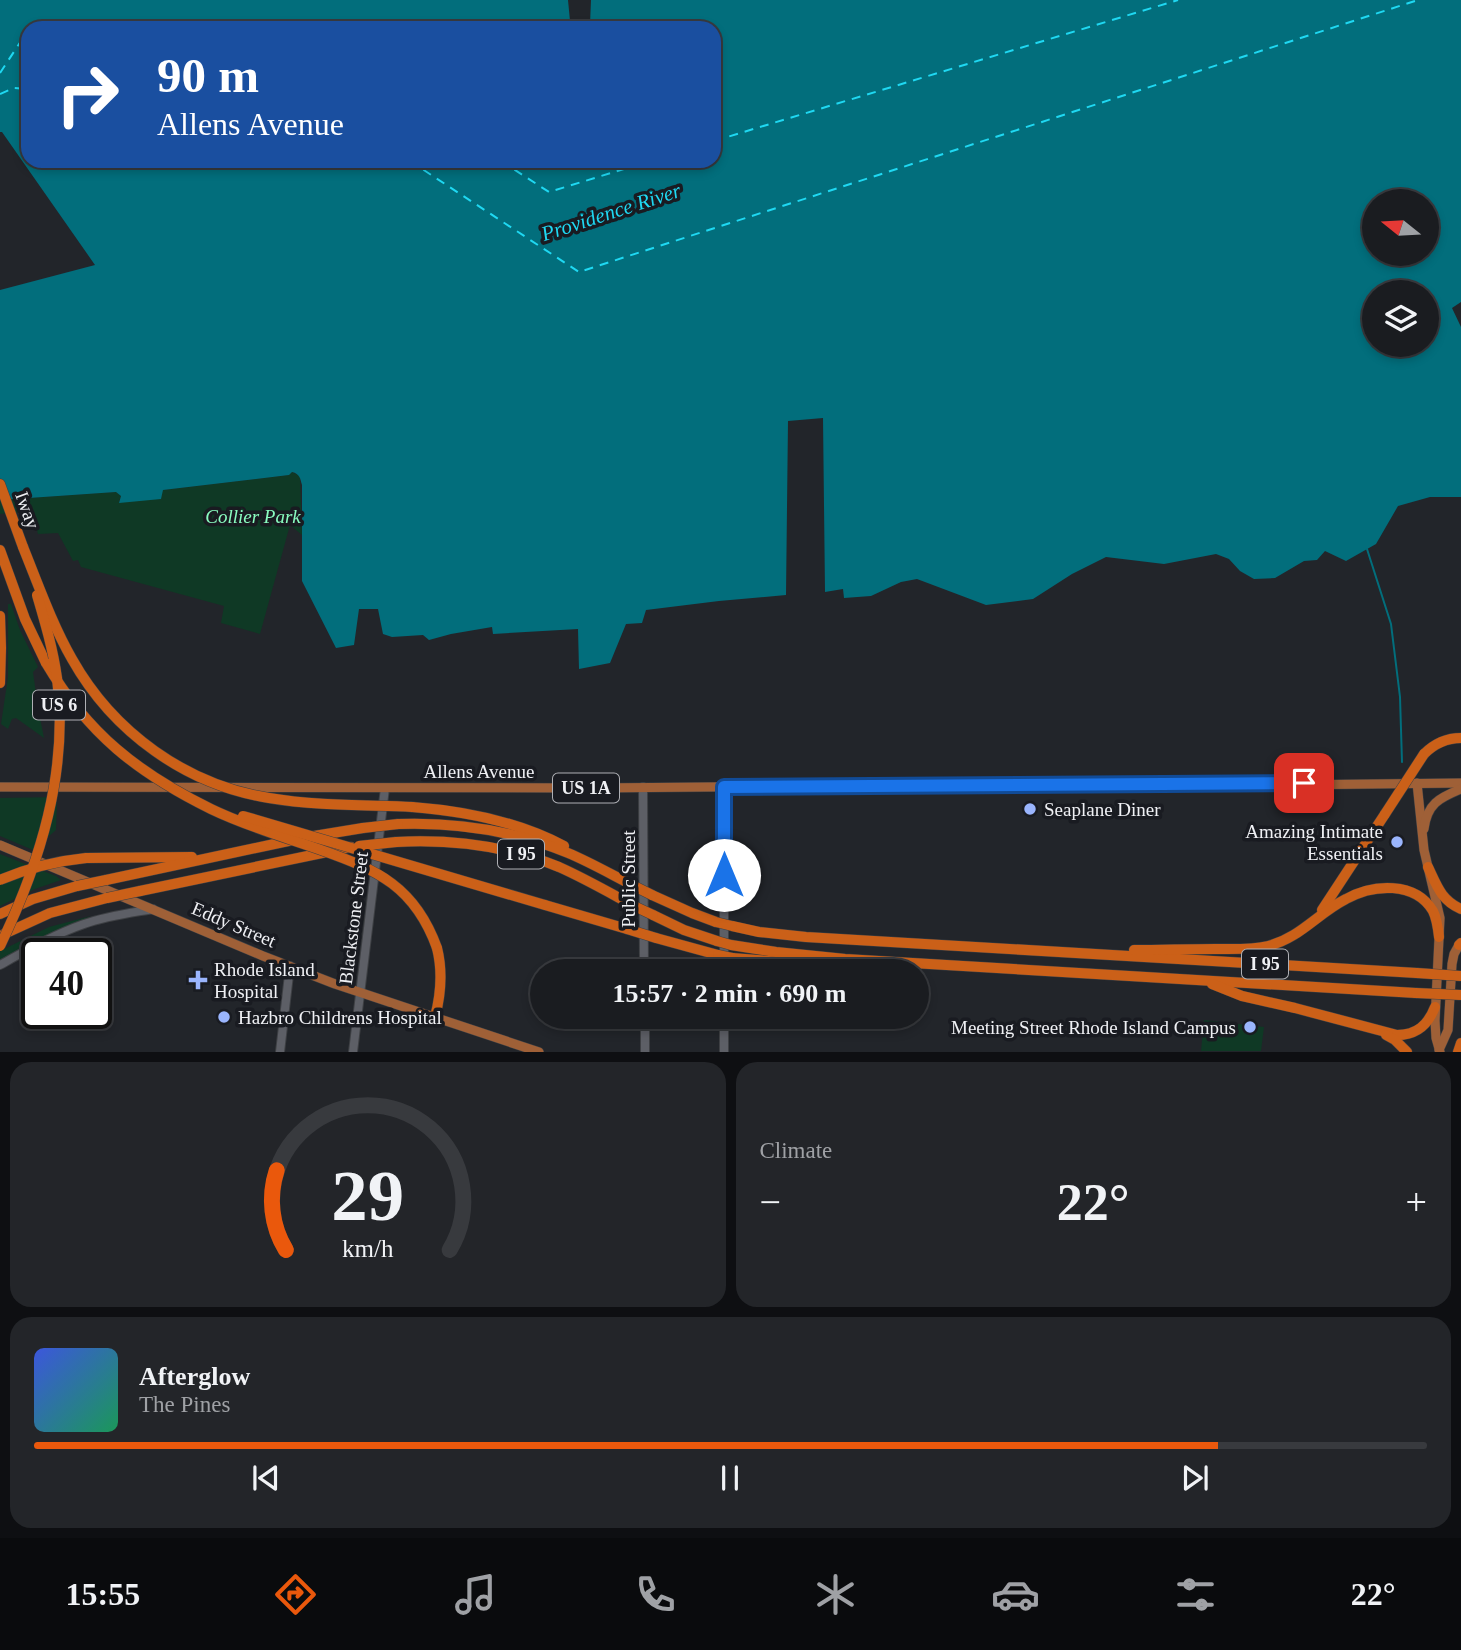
<!DOCTYPE html>
<meta charset="utf-8">
<style>
:root{--surface:#1a1c20;--page:#232529;--text:#f1f3f6;--muted:#9fa1a5;--line:#383a3e;--accent:#ea580c}
body{margin:0;font-family:"Times New Roman",serif;background:var(--page);color:var(--text);height:100vh;display:flex;flex-direction:column;font-size:26px;white-space:nowrap}
*{box-sizing:border-box;margin:0}
p{font-size:23px;color:var(--muted)}
.icon{flex:none;width:38px;height:38px;fill:none;stroke:currentColor;stroke-width:2;stroke-linecap:round;stroke-linejoin:round}
.map{position:relative;height:1052px;overflow:hidden}
.details{display:flex;flex-direction:column;gap:10px;padding:10px;background:#0e0f12;flex:1}
.details>*{flex:none}
.top-card{position:absolute;left:21px;top:21px;width:700px;height:147px;border-radius:21px;box-shadow:0 4px 10px #0003,0 0 0 2px var(--line);background:#1a4fa0;color:#fff;overflow:hidden}
.needle{width:46px;rotate:288deg}
.tools{position:absolute;left:1362px;top:189px;display:grid;gap:14px}
.tools a{display:grid;place-items:center;width:77px;height:77px;border-radius:50%;background:var(--surface);box-shadow:0 4px 10px #0003,0 0 0 2px var(--line);font-size:35px}
.speed{position:absolute;left:21px;top:938px;display:flex;gap:14px;font-size:35px;font-weight:700;text-align:center}
.speed>*{display:grid;place-content:center;width:91px;height:91px;border-radius:50%;background:var(--surface);box-shadow:0 4px 10px #0003,0 0 0 2px var(--line);line-height:1}
.speed .limit{border:4px solid #111;border-radius:10px;background:#fff;color:#111}
.pin{position:absolute;display:grid;place-items:center;width:60px;height:60px;color:#fff;margin:-30px;border-radius:14px;box-shadow:0 4px 10px #0006}
.me{position:absolute;width:77px;margin:-38px;rotate:0deg;stroke-linejoin:round;filter:drop-shadow(0 0 5px #0008)}
.turn{display:flex;align-items:center;gap:24px;height:147px;padding:0 21px;font-size:32px}
.turn .icon{width:91px;height:91px;stroke-width:2.5}
.turn b{display:block;font-size:49px;line-height:60px}
.big{font-size:52px;font-weight:800;line-height:1.1}
.details .widget{flex:1;display:flex;flex-direction:column;justify-content:center;gap:10px;min-width:0;padding:0 24px;border-radius:21px;background:var(--page)}
.details .dial{align-items:center;gap:0}
.dial svg{height:182px;overflow:visible;fill:none;stroke:var(--line);stroke-width:7;stroke-linecap:round;text-anchor:middle}
.dial text{fill:var(--text);stroke:none}
.song{display:flex;align-items:center;gap:21px}
.cover{width:84px;height:84px;border-radius:10px;background:linear-gradient(135deg,hsl(230 70% 55%),hsl(150 70% 35%))}
.played{height:7px;border-radius:4px;background:linear-gradient(90deg,var(--accent) 85%,var(--line) 85%)}
.keys{display:flex;justify-content:space-around;direction:ltr}
.heat{display:flex;justify-content:space-between;align-items:center;font-size:38px;direction:ltr}
.details .tiles{flex:1;display:grid;gap:10px;grid-template-columns:1fr 1fr}
.widget:last-child{grid-column:span 2}
.trip{position:absolute;left:530px;top:959px;width:399px;height:70px;border-radius:35px;background:var(--surface);box-shadow:0 4px 10px #0003,0 0 0 2px var(--line);font-weight:800;line-height:70px;text-align:center}
.dock{display:flex;height:112px;justify-content:space-around;align-items:center;background:#0a0b0d;color:var(--muted)}
.dock .icon{width:49px;height:49px}
.dock .active{color:var(--accent)}
.dock b{font-size:32px;color:var(--text)}
.map>svg:first-child{display:block}
</style>
<div class="map">
<svg width="1461" height="1052" viewBox="0 0 1461 1052">
<rect width="100%" height="100%" fill="#22252a"/>
<g fill="#0f3925">
<path d="M292 472 300 476 302 535 290 525 260 634 221 623 224 606 81 567 78 560 73 561 58 533 38 534 31 511 0 514V500L116 492 121 496 119 502 163 490 289 475Z"/>
<path d="M8 604H11L20 630 38 667 33 672 38 708 44 738 16 718 12 719 8 729 1 724 8 677Z"/>
<path d="M57 797 56 830 33 850 0 836V798Z"/>
<path d="M0 854 56 876 61 880 35 889 0 906Z"/>
<path d="M91 916 0 961V951L49 927Z"/>
<path d="M1204 1020 1264 1027 1261 1051H1201Z"/>
</g>
<path fill="#026e7c" fill-rule="evenodd" d="M0 0H568L570 21 583 28H28V161H714V28H585L590 25 591 0H1461V302L1452 308 1461 327V497H1430L1398 506 1376 544 1346 561 1325 551 1317 560 1304 561 1275 578 1254 579 1240 571 1229 559 1216 554 1164 564 1106 557 1072 574 1033 599 986 605 917 579 901 582 871 596 844 598 843 589 825 592 823 418 788 421 786 595 719 601 646 610 642 623 626 624 610 663 579 669 578 629 493 634 492 627 451 634 429 640 423 635 392 637 383 634 378 609H359L354 645 336 648 302 581V485C300 478 300 474 292 472L289 475 163 490 161 499 119 503 121 496 116 492 0 500V290L95 265 2 132H0ZM1374 201H1426V254H1374ZM1374 292H1426V345H1374Z"/>
<g fill="none" stroke-linecap="round" stroke-linejoin="round">
<path stroke="#026e7c" stroke-width="2" d="M1367 549 1391 624 1400 697 1402 762"/>
<g stroke="#1fd8f2" stroke-width="2" stroke-dasharray="9 7" stroke-linecap="butt">
<path d="M0 73 21 41 28 42"/>
<path d="M0 94 14 88 28 89"/>
<path d="M714 141 1178 0"/>
<path d="M410 161 579 272 1418 0"/>
<path d="M501 161 549 192 650 161"/>
</g>
<defs>
<g id="secondary">
<path d="M643 787 644 971"/>
<path d="M724 787V971"/>
<path d="M0 965C27 950 55 934 84 924 106 916 130 913 153 909"/>
<path d="M645 1017V1052"/>
<path d="M724 1017V1052"/>
<path d="M280 1052 290 966"/>
<path d="M353 1052 385 788"/>
</g>
<g id="primary">
<path d="M1417 783 1424 850 1440 918 1435 1021 1436 1038 1440 1052"/>
<path d="M0 787 595 788 1047 784 1284 785 1461 783"/>
<path d="M1424 829C1427 804 1439 798 1461 789"/>
<path d="M0 845 263 956 335 984 539 1052"/>
<path d="M1439 1050 1448 1030 1452 964 1454 954 1459 945"/>
</g>
<g id="highway">
<path d="M0 484 23 547"/>
<path d="M0 550 25 619 46 663"/>
<path d="M0 616 1 648 0 683"/>
<path d="M1424 754C1434 744 1446 738 1461 738"/>
<path d="M412 807C465 811 517 821 564 846"/>
<path d="M398 824C456 822 515 831 568 853 592 863 614 876 636 887"/>
<path d="M308 837 363 828"/>
<path d="M396 842C452 839 507 846 559 867 586 879 610 893 636 907"/>
<path d="M86 858 192 857"/>
<path d="M1428 867C1437 886 1441 900 1461 909"/>
<path d="M106 880 293 840"/>
<path d="M140 891 351 847"/>
<path d="M652 895 692 913 716 922"/>
<path d="M545 905 627 929"/>
<path d="M1322 910 1385 814"/>
<path d="M0 914 33 899 77 886"/>
<path d="M653 915 684 930 717 941"/>
<path d="M732 926 759 932 806 937 1417 973"/>
<path d="M4 934 50 913 107 898"/>
<path d="M656 938 718 955"/>
<path d="M731 945 776 952 845 959 1416 993"/>
<path d="M1459 945 1461 943"/>
<path d="M1134 950C1161 950 1188 949 1215 949 1233 949 1251 950 1268 946 1300 938 1318 913 1346 899 1373 884 1415 881 1433 911 1437 919 1438 928 1439 937"/>
<path d="M732 958 794 963 825 961"/>
<path d="M1212 984 1242 996 1295 1008 1397 1035C1417 1035 1428 1025 1435 1007"/>
<path d="M435 1017C441 994 443 972 437 948"/>
<path d="M1386 1035 1395 1040 1407 1052"/>
<path d="M1458 1052 1461 1043"/>
</g>
</defs>
<use href="#secondary" stroke="#3e4044" stroke-width="10"/>
<use href="#primary" stroke="#3e4044" stroke-width="10"/>
<use href="#highway" stroke="#3e4044" stroke-width="11"/>
<use href="#secondary" stroke="#5d5f66" stroke-width="8"/>
<use href="#primary" stroke="#9f6037" stroke-width="9"/>
<use href="#highway" stroke="#cb6018" stroke-width="10"/>
<defs>
<g id="highway-bridge">
<path d="M23 547C38 584 52 624 72 659 113 732 186 785 269 798 316 806 365 805 412 807"/>
<path d="M46 663C88 734 138 773 211 809 246 826 284 837 321 850 378 870 415 887 437 948"/>
<path d="M1385 814 1424 754"/>
<path d="M243 816 545 905"/>
<path d="M363 828 398 824"/>
<path d="M359 846 396 842"/>
<path d="M0 880C28 868 56 861 86 858"/>
<path d="M77 886 106 880"/>
<path d="M636 887 652 895"/>
<path d="M107 898 140 891"/>
<path d="M636 907 653 915"/>
<path d="M716 922 732 926"/>
<path d="M627 929 656 938"/>
<path d="M717 941 731 945"/>
<path d="M0 946C40 863 69 771 57 678 53 649 45 622 37 595"/>
<path d="M718 955 732 958"/>
<path d="M1417 973 1461 976"/>
<path d="M1416 993 1461 995"/>
</g>
</defs>
<use href="#highway-bridge" stroke="#3e4044" stroke-width="11" stroke-linecap="butt"/>
<use href="#highway-bridge" stroke="#cb6018" stroke-width="10"/>
</g>
<g fill="none" stroke-linecap="round" stroke-linejoin="round">
<defs>
<path id="route" d="M724 875V787L1304 783"/>
</defs>
<use href="#route" stroke="#114b97" stroke-width="18"/>
<use href="#route" stroke="#1a73e8" stroke-width="12"/>
</g>
<g fill="#9ab5fd" stroke="#191b21" stroke-width="2.5">
<circle cx="1030" cy="809" r="7"/>
<circle cx="1397" cy="842" r="7"/>
<path d="M194.5 969.5h7v7h7v7h-7v7h-7v-7h-7v-7h7z"/>
<circle cx="224" cy="1017" r="7"/>
<circle cx="1250" cy="1027" r="7"/>
</g>
<g text-anchor="middle" stroke-width="7" stroke-linejoin="round" paint-order="stroke">
<g fill="#191b21" stroke="#afb0b5" stroke-width="2">
<rect x="33" y="690.5" width="52" height="29" rx="5"/>
<rect x="553" y="773.5" width="66" height="29" rx="5"/>
<rect x="498" y="839.5" width="46" height="29" rx="5"/>
<rect x="1242" y="949.5" width="46" height="29" rx="5"/>
</g>
<g font-size="18" font-weight="bold" fill="#eff0f4">
<text x="59" y="711">US 6</text>
<text x="586" y="794">US 1A</text>
<text x="521" y="860">I 95</text>
<text x="1265" y="970">I 95</text>
</g>
<g font-size="19" fill="#eff0f4" stroke="#191b21">
<text transform="translate(28 510) rotate(70)" y="7">Iway</text>
<text x="479" y="778">Allens Avenue</text>
<text transform="translate(628 879) rotate(-90)" y="7">Public Street</text>
<text transform="translate(353 918) rotate(-83)" y="7">Blackstone Street</text>
<text transform="translate(234 924) rotate(23)" y="7">Eddy Street</text>
</g>
<g font-size="19" font-style="italic" fill="#8afdc0" stroke="#191b21">
<text x="253" y="523">Collier Park</text>
</g>
<g font-size="19" fill="#eff0f4" stroke="#191b21" text-anchor="start">
<text x="1044" y="816">Seaplane Diner</text>
<text x="1383" y="838" text-anchor="end">Amazing Intimate<tspan x="1383" dy="22">Essentials</tspan></text>
<text x="214" y="976">Rhode Island<tspan x="214" dy="22">Hospital</tspan></text>
<text x="238" y="1024">Hazbro Childrens Hospital</text>
<text x="1236" y="1034" text-anchor="end">Meeting Street Rhode Island Campus</text>
</g>
<g font-size="21" font-style="italic" fill="#1fd8f2" stroke="#191b21">
<text transform="translate(611 212) rotate(-18)" y="7">Providence River</text>
</g>
</g>
</svg>
<div class="tools">
<a><svg class="needle" viewBox="-14 -14 28 28"><path d="M0-13l5 13h-10z" fill="#e53935"/><path d="M0 13l5-13h-10z" fill="#9fa1a5"/></svg></a>
<a><svg class="icon" aria-label="layers" viewBox="0 0 24 24"><path d="M12 4l9 5-9 5-9-5zM3 14l9 5 9-5"/></svg></a>
</div>
<div class="speed"><div class="limit">40</div></div>
<div class="pin" style="left:1304px;top:783px;background:#d93025"><svg class="icon" aria-label="arrive" viewBox="0 0 24 24"><path d="M6 21V4h12l-3 4 3 4H6"/></svg></div>
<svg class="me" style="left:724px;top:875px" viewBox="-20 -20 40 40"><circle r="19" fill="#fff"/><path d="M0-13L10 11 0 6-10 11z" fill="#1a73e8"/></svg>
<div class="trip">15:57 · 2 min · 690 m</div>
<div class="top-card">
<div class="turn"><svg class="icon" aria-label="right" viewBox="0 0 24 24"><path d="M7 20v-9h11M14 6l5 5-5 5"/></svg><div><b>90 m</b>Allens Avenue</div></div>
</div>
</div>
<section class="details">
<div class="tiles">
<div class="widget dial"><svg viewBox="0 0 100 80">
<path d="M14 69A42 42 0 1 1 86 69"/>
<path d="M14 69A42 42 0 0 1 10 34" stroke="#ea580c"/>
<text x="50" y="56" font-size="32" font-weight="700">29</text>
<text x="50" y="72" font-size="11">km/h</text>
</svg></div>
<div class="widget"><p>Climate</p>
<div class="heat"><a>−</a><b class="big">22°</b><a>+</a></div>
</div>
<div class="widget">
<div class="song"><i class="cover"></i><div><b>Afterglow</b><p>The Pines</p></div></div>
<div class="played"></div>
<div class="keys"><svg class="icon" aria-label="previous" viewBox="0 0 24 24"><path d="M18 5L8 12l10 7zM5 5v14"/></svg><svg class="icon" aria-label="pause" viewBox="0 0 24 24"><path d="M8 5v14M16 5v14"/></svg><svg class="icon" aria-label="next" viewBox="0 0 24 24"><path d="M6 5l10 7-10 7zM19 5v14"/></svg></div>
</div>
</div>
</section>
<nav class="dock">
<b>15:55</b>
<svg class="icon active" aria-label="directions" viewBox="0 0 24 24"><path d="M12 3l9 9-9 9-9-9zM9 14v-3h6M13 9l2 2-2 2"/></svg>
<svg class="icon" aria-label="music" viewBox="0 0 24 24"><path d="M9 18V5l10-2v13"/><circle cx="6" cy="18" r="3"/><circle cx="16" cy="16" r="3"/></svg>
<svg class="icon" aria-label="phone" viewBox="0 0 24 24"><path d="M5 4h4l2 5-3 2q2 4 5 5l2-3 5 2v4C11 20 4 13 5 4z"/></svg>
<svg class="icon" aria-label="climate" viewBox="0 0 24 24"><path d="M12 3v18M4 7l16 10M4 17L20 7"/></svg>
<svg class="icon" aria-label="car" viewBox="0 0 24 24"><path d="M5 17H2v-5l4-1 3-4h7l3 4 3 1v5h-3M9 17h6M6 11h13"/><circle cx="7" cy="17" r="2"/><circle cx="17" cy="17" r="2"/></svg>
<svg class="icon" aria-label="filters" viewBox="0 0 24 24"><path d="M4 7h16M4 17h16"/><circle cx="9" cy="7" r="2"/><circle cx="15" cy="17" r="2"/></svg>
<b>22°</b>
</nav>
